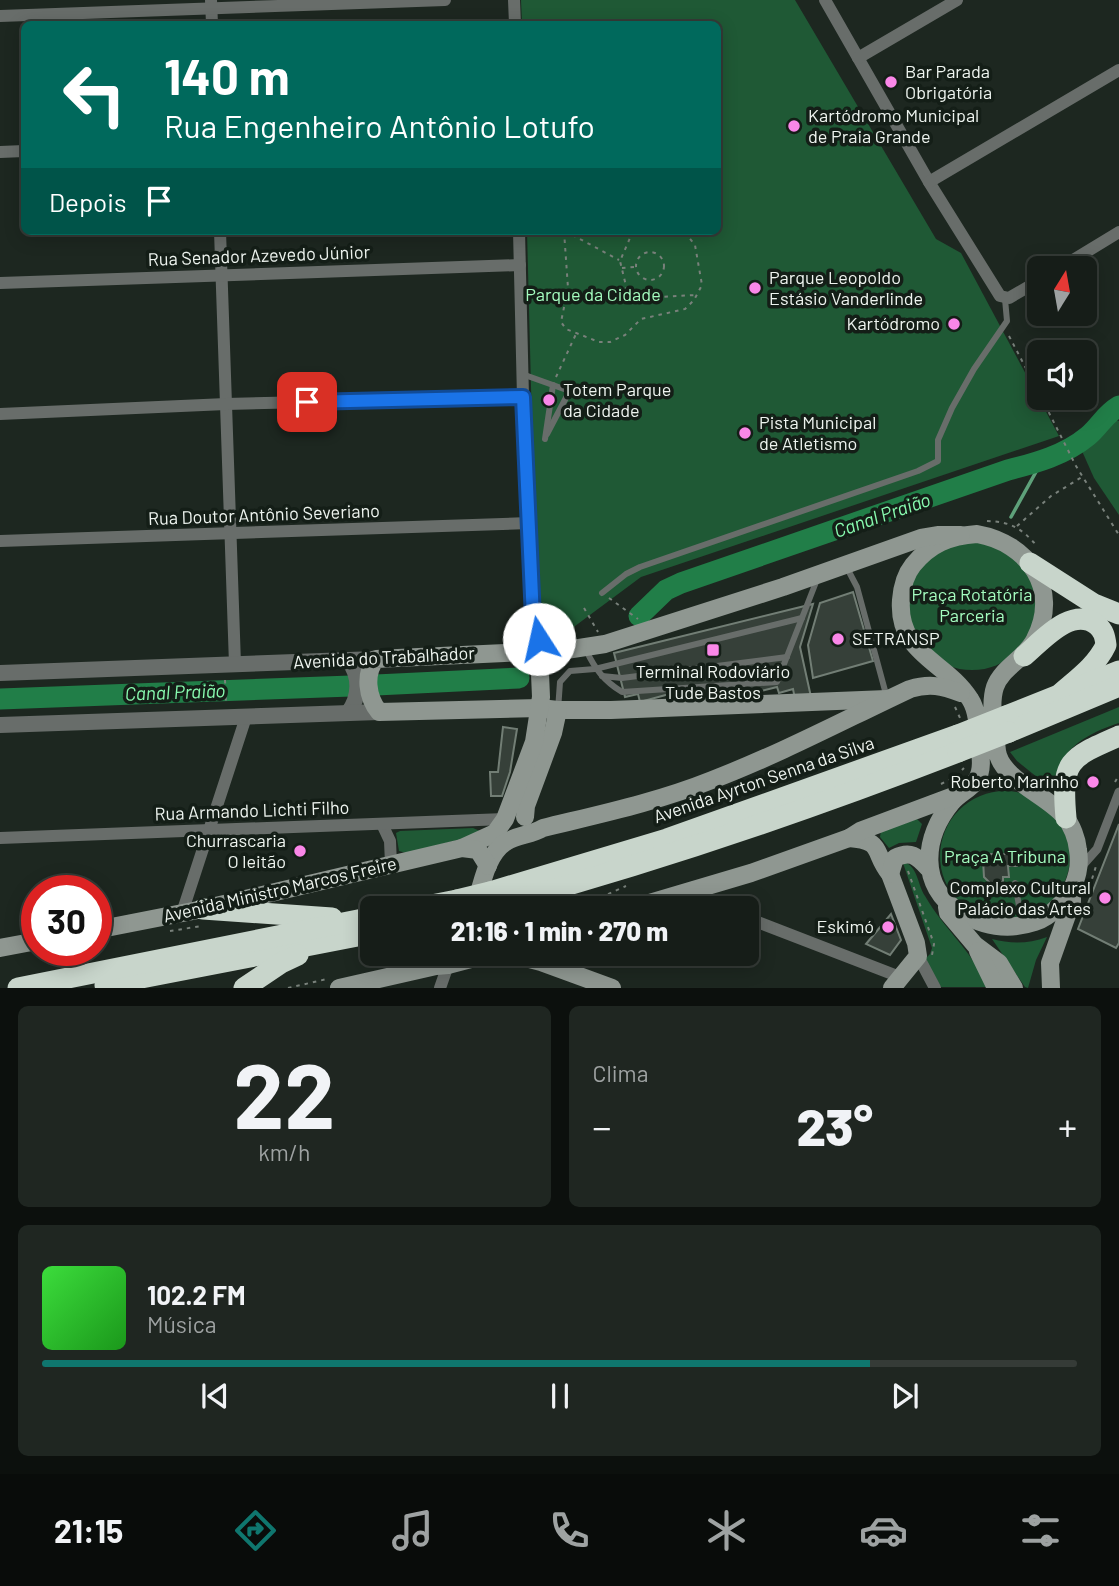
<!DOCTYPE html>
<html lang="pt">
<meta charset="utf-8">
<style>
:root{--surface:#161d18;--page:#1f2621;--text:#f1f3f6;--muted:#9ea2a2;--line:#353b37;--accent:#0f766e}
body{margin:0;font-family:Barlow,sans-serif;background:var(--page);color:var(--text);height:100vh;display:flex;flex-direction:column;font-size:26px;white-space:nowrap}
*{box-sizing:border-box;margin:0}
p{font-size:23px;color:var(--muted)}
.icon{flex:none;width:38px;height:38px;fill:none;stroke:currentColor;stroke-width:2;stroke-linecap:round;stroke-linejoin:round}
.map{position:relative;height:988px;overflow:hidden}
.details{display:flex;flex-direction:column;gap:18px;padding:18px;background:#0c100d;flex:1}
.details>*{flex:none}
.top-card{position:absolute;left:21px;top:21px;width:700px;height:214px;border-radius:10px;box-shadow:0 4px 18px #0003,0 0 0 2px var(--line);background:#00695c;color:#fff;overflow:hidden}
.needle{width:46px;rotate:11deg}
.fabs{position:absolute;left:1027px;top:256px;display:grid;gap:14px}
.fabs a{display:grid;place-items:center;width:70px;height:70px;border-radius:10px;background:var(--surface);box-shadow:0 4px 18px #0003,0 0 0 2px var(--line);font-size:35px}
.speed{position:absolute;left:21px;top:875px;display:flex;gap:14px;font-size:35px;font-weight:700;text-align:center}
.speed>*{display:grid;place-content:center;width:91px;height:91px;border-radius:50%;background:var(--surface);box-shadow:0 4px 18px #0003,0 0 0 2px var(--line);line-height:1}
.speed .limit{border:10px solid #d22;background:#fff;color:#111}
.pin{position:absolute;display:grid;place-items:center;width:60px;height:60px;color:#fff;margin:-30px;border-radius:14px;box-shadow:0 4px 10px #0006}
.me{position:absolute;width:77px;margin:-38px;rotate:350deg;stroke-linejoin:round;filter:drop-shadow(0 0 5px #0008)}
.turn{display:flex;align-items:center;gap:24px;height:147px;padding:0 28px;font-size:32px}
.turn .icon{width:91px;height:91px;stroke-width:2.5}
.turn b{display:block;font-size:49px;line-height:60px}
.then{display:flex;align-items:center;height:66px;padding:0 28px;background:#0003;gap:14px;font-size:26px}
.big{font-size:52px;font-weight:800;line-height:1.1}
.details .widget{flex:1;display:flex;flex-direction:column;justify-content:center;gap:10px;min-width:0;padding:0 24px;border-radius:10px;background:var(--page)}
.details .dial{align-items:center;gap:0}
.dial b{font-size:91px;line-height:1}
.song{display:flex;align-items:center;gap:21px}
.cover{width:84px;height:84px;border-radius:10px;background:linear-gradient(135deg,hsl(120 70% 55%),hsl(120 70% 35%))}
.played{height:7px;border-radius:4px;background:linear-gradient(90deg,var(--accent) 80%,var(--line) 80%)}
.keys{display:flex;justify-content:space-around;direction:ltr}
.heat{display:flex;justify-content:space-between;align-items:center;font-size:38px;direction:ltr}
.details .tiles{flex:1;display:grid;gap:18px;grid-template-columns:1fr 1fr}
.widget:last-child{grid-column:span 2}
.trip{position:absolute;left:360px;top:896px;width:399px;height:70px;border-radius:10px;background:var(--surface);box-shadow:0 4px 18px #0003,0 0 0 2px var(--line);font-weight:800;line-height:70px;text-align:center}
.menu{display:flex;height:112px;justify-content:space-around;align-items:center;background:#090c0a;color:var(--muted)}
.menu .icon{width:49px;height:49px}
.menu .on{color:var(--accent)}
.menu b{font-size:32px;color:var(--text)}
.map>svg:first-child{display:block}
</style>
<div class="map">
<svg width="1119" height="988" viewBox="0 0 1119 988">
<rect width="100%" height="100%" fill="#1d2720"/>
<g fill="#1f5935">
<path d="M521 0H795L936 239 961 253 1059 436 641 577 563 635 541 611 532 425 527 231H718V24H522Z"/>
<path d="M1114 420 1119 421V515L1094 478 1082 451Z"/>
<circle cx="972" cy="606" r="64"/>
<path d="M1119 707V723C1085 734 1056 751 1053 790L1017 761 1010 752Z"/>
<circle cx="1005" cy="856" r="65"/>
<path d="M917 819 922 824 916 842 899 843 889 848 880 837 881 831Z"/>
<path d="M473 828 480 831 478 835 406 853 399 851 396 833 400 831Z"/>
<path d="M903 863H907C918 870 918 885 925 896 944 929 973 952 988 987H941L925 959 930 954 932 948Z"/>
<path d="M1047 937 1036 960 1028 988 1025 987 992 939C1011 944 1028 944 1047 937Z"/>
</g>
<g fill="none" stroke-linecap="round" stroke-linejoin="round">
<path stroke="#5ea17a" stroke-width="3.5" d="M1011 517 1042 461"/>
<g stroke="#217e48" stroke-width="21">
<path d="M639 616 666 590 681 583 1008 470C1036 463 1065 455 1088 436 1100 426 1104 415 1119 406"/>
<path d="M376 685 519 678"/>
<path d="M0 699 351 686"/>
</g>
</g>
<g fill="#364039" stroke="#727e75" stroke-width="2">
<path d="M853 592 873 661 813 678 808 645 820 603Z"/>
<path d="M813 604 800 647 811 697 795 699 793 689 779 693 777 687 732 698 730 688 687 699 684 690 640 702 638 694 625 697 614 653Z"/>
<path d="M503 727 517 729 510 772 502 796H491L490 772H498Z"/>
<path d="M1119 824V943L1116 948 1078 929Z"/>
<path d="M987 854H1016L1017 866H1008L1009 877H1003V882L990 883 984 877 983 860Z"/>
<path d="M891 914 901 940 890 955 866 944Z"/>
</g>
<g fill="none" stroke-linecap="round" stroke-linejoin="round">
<g stroke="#79817b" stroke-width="2" stroke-dasharray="3.5 5" stroke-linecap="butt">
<path d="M564 231 568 288 561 322 566 329 599 342H610L625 335 641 319 685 309 694 300 702 285 695 245 684 231"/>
<path d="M565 231 619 260"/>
<path d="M633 231 620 261 627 290 642 298 696 295"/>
<path d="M691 236 699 231"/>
<circle cx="650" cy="266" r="14"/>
<path d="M622 268 634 267"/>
<path d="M1009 336 1040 395"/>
<path d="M556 377 576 334"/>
<path d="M1041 397 1076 466 1119 535"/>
<path d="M987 521C1012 522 1021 528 1038 547"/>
<path d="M1017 526 1051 496 1082 477"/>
<path d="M609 598 638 619"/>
<path d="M584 608 598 632"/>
<path d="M225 680 226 703"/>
<path d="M955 707 960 718"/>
<path d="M1115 782 1119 775"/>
<path d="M941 784 955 777 964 768"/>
<path d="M908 871 934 944 932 955"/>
<path d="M1087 895 1097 863"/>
<path d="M577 908 626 886"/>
<path d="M596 908 619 902"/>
<path d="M170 931 202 926"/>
<path d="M288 988 327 979"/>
</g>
<g stroke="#686d6a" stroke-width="6">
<path d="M522 374 578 394"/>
<path d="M547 434 569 392"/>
<path d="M545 439 553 385"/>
<path d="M847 568 857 587 887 698"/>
<path d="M602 593 626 574 640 567 918 471 938 461V440L952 408 974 369 1007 321 1005 299"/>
<path d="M586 650C595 669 604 681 622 692L777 682 818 577"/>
<path d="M602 676 622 678 787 657"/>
<path d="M558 710 560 682 570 671 595 669 802 618"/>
<path d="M1015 883 1022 923"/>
</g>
<path stroke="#686d6a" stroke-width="9" d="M1080 868 1097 849 1119 792"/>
<g stroke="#686d6a" stroke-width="12">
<path d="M211 0 212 24"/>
<path d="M514 0 515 24"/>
<path d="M825 0 929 182 1000 296 1009 298 1040 280"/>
<path d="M0 16 445 0"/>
<path d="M858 58 957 0"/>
<path d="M0 152 24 151"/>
<path d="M929 182 1119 70"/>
<path d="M220 231 235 664"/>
<path d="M519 231 523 397 533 618 539 650"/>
<path d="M1060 268 1119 232"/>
<path d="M0 283 520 265"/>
<path d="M0 414 226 404 523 397"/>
<path d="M0 541 529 523"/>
<path d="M382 824 390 841 391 864"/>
<path d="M0 838 505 819"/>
<path d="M685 894 722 908"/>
<path d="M182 913 246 717"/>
<path d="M747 918 900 977"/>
<path d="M918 956 935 988"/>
<path d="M440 988 448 965"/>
</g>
<g stroke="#686d6a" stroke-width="16">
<path d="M348 660C361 676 360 697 348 713"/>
<path d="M0 673 376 659"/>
<path d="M0 725 379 712"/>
</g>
<g stroke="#8f9791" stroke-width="18">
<path d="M977 534C1028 543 1061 589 1035 639 1026 658 1002 667 995 687 989 705 995 733 997 751 1001 779 1048 796 1064 816 1072 825 1077 839 1078 850 1080 862 1078 875 1073 886 1066 900 1051 917 1035 922 1008 931 984 927 960 912 918 886 923 837 952 802 959 794 970 789 976 781 983 771 981 757 979 745 978 730 978 711 970 699 946 661 897 654 901 600 902 587 905 575 913 565 930 544 949 536 977 534Z"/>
<path d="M533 618 566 650"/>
<path d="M887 699 611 710H558L540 708 379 712C367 697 364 674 376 659L566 650 605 644 783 587 921 538 939 535H961"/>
<path d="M525 817 526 806 553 733 558 710"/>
<path d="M849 838C885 841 872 852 890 874L916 943 918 956 892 988"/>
<path d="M462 848 495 833 505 819 534 742 541 697 539 650"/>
<path d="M890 874 895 858C910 850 917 856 928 868"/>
<path d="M947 907 948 913 975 945 999 963 1014 988"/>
<path d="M475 908C481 888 486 854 506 842 517 835 531 835 543 828 600 814 657 802 712 780 780 754 844 720 910 689 930 683 942 686 961 693"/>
<path d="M633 908 751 873 849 838 860 831 959 794"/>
<path d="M96 930 203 909 462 848 478 850 488 866"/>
<path d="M0 948 37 941"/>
<path d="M978 951 996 988"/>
<path d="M510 954 541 962 612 988"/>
<path d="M339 988 436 966 448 965 490 954"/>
<path d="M1051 988 1050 963 1072 901V893"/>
</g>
<g stroke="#c8d5cb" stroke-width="21">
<path d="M1030 563 1094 604 1119 614"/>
<path d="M1024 656C1042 641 1072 605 1097 625 1104 631 1105 637 1106 645 1096 666 1077 679 1060 694"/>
<path d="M1006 716 1119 671"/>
<path d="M1009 732 1119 686"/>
<path d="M1066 818C1061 761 1068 758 1119 736"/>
<path d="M490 892 667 839 958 735"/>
<path d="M416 908 457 900"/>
<path d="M486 908C647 865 803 812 958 752"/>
<path d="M203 909 332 918"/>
<path d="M105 985 373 933"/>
<path d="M18 988 373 917"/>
<path d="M244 988 281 963 298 955"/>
</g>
<g stroke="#c8d5cb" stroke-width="21">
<path d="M958 735 1006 716"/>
<path d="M958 752 1009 732"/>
<path d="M457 900 490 892"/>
</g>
</g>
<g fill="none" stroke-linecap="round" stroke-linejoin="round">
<defs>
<path id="route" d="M307 402 523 397 533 618 539 639"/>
</defs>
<use href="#route" stroke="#114b97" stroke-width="18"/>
<use href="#route" stroke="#1a73e8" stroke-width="12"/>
</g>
<g fill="#fa87e8" stroke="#141e17" stroke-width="2.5">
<circle cx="891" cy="82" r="7"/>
<circle cx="794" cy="126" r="7"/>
<circle cx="755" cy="288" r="7"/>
<circle cx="954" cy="324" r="7"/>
<circle cx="549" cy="400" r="7"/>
<circle cx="745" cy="433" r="7"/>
<circle cx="838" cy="639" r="7"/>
<rect x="706" y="643" width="14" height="14" rx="3.5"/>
<circle cx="1093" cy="782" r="7"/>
<circle cx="300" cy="851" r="7"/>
<circle cx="1105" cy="898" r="7"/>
<circle cx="888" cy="927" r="7"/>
</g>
<g text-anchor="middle" stroke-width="7" stroke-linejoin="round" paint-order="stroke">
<g font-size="18" fill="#eef4ef" stroke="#141e17" text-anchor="start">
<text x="905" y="78">Bar Parada<tspan x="905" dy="21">Obrigatória</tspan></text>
<text x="808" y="122">Kartódromo Municipal<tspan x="808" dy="21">de Praia Grande</tspan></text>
<text x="769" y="284">Parque Leopoldo<tspan x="769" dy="21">Estásio Vanderlinde</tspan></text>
<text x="940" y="330" text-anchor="end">Kartódromo</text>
<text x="563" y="396">Totem Parque<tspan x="563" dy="21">da Cidade</tspan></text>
<text x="759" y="429">Pista Municipal<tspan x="759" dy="21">de Atletismo</tspan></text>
<text x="852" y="645">SETRANSP</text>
<text x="713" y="678" text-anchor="middle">Terminal Rodoviário<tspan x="713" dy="21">Tude Bastos</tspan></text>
<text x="1079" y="788" text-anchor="end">Roberto Marinho</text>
<text x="286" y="847" text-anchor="end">Churrascaria<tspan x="286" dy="21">O leitão</tspan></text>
<text x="1091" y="894" text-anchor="end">Complexo Cultural<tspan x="1091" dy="21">Palácio das Artes</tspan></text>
<text x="874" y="933" text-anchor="end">Eskimó</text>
</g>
<g font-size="18" fill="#eef4ef" stroke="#141e17">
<text transform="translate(259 256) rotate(-2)" y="6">Rua Senador Azevedo Júnior</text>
<text transform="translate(264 515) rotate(-2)" y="6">Rua Doutor Antônio Severiano</text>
<text transform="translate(384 658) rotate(-3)" y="6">Avenida do Trabalhador</text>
<text transform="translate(764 780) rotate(-19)" y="6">Avenida Ayrton Senna da Silva</text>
<text transform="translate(252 811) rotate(-2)" y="6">Rua Armando Lichti Filho</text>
<text transform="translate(280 890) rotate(-13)" y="6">Avenida Ministro Marcos Freire</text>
</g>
<g font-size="18" fill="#a4fcbf" stroke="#141e17">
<text x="593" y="301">Parque da Cidade</text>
<text x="972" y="601">Praça Rotatória<tspan x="972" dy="21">Parceria</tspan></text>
<text x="1005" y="863">Praça A Tribuna</text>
</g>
<g font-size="19" font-style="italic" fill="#88fbaf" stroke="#141e17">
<text transform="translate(882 515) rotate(-19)" y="7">Canal Praião</text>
<text transform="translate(175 692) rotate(-2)" y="7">Canal Praião</text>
</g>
</g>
</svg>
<div class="fabs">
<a><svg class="needle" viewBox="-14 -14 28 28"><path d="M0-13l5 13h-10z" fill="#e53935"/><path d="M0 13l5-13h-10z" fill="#9ea2a2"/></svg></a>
<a><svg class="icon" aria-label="sound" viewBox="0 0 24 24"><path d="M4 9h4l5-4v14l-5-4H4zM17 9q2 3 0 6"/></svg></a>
</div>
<div class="speed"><div class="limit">30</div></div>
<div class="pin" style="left:307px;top:402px;background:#d93025"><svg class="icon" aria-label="arrive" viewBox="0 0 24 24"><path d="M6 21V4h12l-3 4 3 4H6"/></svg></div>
<svg class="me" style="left:539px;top:639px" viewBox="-20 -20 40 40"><circle r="19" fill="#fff"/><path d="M0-13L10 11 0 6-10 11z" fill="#1a73e8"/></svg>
<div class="trip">21:16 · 1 min · 270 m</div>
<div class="top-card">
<div class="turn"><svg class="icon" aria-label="left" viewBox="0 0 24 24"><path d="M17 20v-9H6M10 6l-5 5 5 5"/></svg><div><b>140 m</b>Rua Engenheiro Antônio Lotufo</div></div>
<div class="then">Depois<svg class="icon" aria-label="arrive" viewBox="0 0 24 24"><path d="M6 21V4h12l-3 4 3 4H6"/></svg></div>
</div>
</div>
<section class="details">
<div class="tiles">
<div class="widget dial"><b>22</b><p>km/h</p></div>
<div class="widget"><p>Clima</p>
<div class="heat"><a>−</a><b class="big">23°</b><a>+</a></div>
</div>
<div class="widget">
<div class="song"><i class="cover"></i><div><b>102.2 FM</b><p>Música</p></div></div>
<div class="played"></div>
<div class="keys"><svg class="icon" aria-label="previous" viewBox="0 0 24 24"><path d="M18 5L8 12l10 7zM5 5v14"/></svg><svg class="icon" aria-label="pause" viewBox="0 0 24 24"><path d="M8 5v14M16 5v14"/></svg><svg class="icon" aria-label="next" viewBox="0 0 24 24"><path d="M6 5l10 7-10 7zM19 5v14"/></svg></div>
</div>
</div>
</section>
<nav class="menu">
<b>21:15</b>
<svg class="icon on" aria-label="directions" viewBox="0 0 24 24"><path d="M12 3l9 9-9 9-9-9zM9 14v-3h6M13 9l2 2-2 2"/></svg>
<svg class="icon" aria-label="music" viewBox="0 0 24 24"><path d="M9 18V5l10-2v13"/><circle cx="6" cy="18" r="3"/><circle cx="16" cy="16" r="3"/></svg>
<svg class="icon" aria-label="phone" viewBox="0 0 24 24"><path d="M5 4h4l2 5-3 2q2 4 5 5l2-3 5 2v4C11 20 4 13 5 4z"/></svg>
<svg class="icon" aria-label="climate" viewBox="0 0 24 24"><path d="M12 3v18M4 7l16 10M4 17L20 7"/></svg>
<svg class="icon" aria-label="car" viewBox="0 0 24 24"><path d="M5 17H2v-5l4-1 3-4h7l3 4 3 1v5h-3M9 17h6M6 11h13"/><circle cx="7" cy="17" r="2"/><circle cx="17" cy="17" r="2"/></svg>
<svg class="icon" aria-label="filters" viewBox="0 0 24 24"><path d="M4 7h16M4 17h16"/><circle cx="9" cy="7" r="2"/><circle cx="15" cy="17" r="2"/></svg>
</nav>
